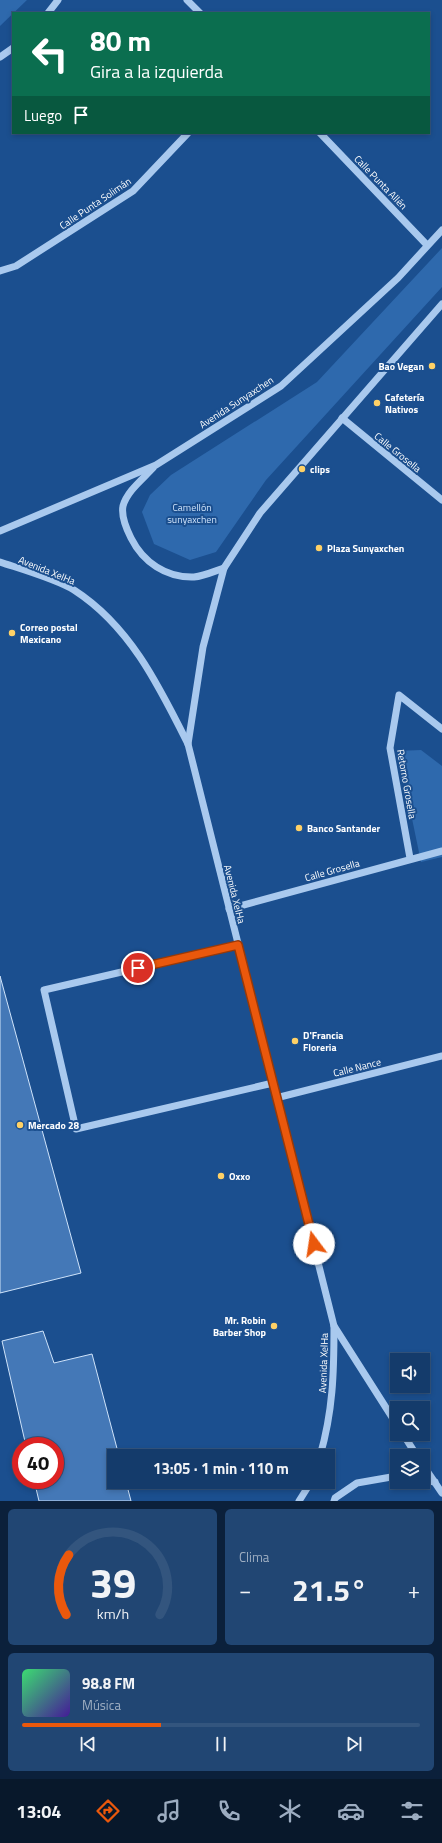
<!DOCTYPE html>
<html lang="es">
<meta charset="utf-8">
<style>
:root{--surface:#143b6b;--page:#214673;--text:#f1f3f6;--muted:#9dadc1;--line:#33557e;--accent:#ea580c}
body{margin:0;font-family:"Titillium Web",sans-serif;background:var(--page);color:var(--text);height:100vh;display:flex;flex-direction:column;font-size:15px;white-space:nowrap}
*{box-sizing:border-box;margin:0}
p{font-size:13px;color:var(--muted)}
.icon{flex:none;width:22px;height:22px;fill:none;stroke:currentColor;stroke-width:2;stroke-linecap:round;stroke-linejoin:round}
.map{position:relative;height:1501px;overflow:hidden}
.sheet{display:flex;flex-direction:column;gap:8px;padding:8px;background:#0b203b;flex:1}
.sheet>*{flex:none}
.top-card{position:absolute;left:12px;top:12px;width:418px;height:122px;border-radius:0px;box-shadow:0 2px 6px #0003,0 0 0 1px var(--line);background:#0b6e4f;color:#fff;overflow:hidden}
.tools{position:absolute;left:390px;top:1353px;display:grid;gap:8px}
.tools a{display:grid;place-items:center;width:40px;height:40px;border-radius:0px;background:var(--surface);box-shadow:0 2px 6px #0003,0 0 0 1px var(--line);font-size:20px}
.speed{position:absolute;left:12px;top:1437px;display:flex;gap:8px;font-size:20px;font-weight:700;text-align:center}
.speed>*{display:grid;place-content:center;width:52px;height:52px;border-radius:50%;background:var(--surface);box-shadow:0 2px 6px #0003,0 0 0 1px var(--line);line-height:1}
.speed .limit{border:6px solid #d22;background:#fff;color:#111}
.pin{position:absolute;display:grid;place-items:center;width:34px;height:34px;color:#fff;margin:-17px;border:2px solid #fff;border-radius:50%;box-shadow:0 1px 4px #0007}
.me{position:absolute;width:44px;margin:-22px;rotate:346deg;stroke-linejoin:round;filter:drop-shadow(0 0 3px #0008)}
.turn{display:flex;align-items:center;gap:14px;height:84px;padding:0 12px;font-size:18px}
.turn .icon{width:52px;height:52px;stroke-width:2.5}
.turn b{display:block;font-size:28px;line-height:34px}
.then{display:flex;align-items:center;height:38px;padding:0 12px;background:#0003;gap:8px;font-size:15px}
.big{font-size:30px;font-weight:700;line-height:1.1}
.sheet .widget{flex:1;display:flex;flex-direction:column;justify-content:center;gap:6px;min-width:0;padding:0 14px;border-radius:6px;background:var(--page)}
.sheet .dial{align-items:center;gap:0}
.dial svg{height:104px;overflow:visible;fill:none;stroke:var(--line);stroke-width:7;stroke-linecap:round;text-anchor:middle}
.dial text{fill:var(--text);stroke:none}
.song{display:flex;align-items:center;gap:12px}
.cover{width:48px;height:48px;border-radius:6px;background:linear-gradient(135deg,hsl(140 70% 55%),hsl(260 70% 35%))}
.played{height:4px;border-radius:2px;background:linear-gradient(90deg,var(--accent) 35%,var(--line) 35%)}
.keys{display:flex;justify-content:space-around;direction:ltr}
.heat{display:flex;justify-content:space-between;align-items:center;font-size:22px;direction:ltr}
.sheet .tiles{flex:1;display:grid;gap:8px;grid-template-columns:1fr 1fr}
.widget:last-child{grid-column:span 2}
.trip{position:absolute;left:107px;top:1449px;width:228px;height:40px;border-radius:0px;background:var(--surface);box-shadow:0 2px 6px #0003,0 0 0 1px var(--line);font-weight:700;line-height:40px;text-align:center}
.menu{display:flex;height:64px;justify-content:space-around;align-items:center;background:#08182b;color:var(--muted)}
.menu .icon{width:28px;height:28px}
.menu .on{color:var(--accent)}
.menu b{font-size:18px;color:var(--text)}
.map>svg:first-child{display:block}
</style>
<div class="map">
<svg width="442" height="1501" viewBox="0 0 442 1501">
<rect width="100%" height="100%" fill="#1b4f8f"/>
<g fill="#2e69ad">
<path d="M0 0H27L0 26Z"/>
<path d="M442 248V287L266 480 216 552 190 560 154 544 142 512 150 495 171 475 317 382Z"/>
<path d="M421 750 442 766V857L421 862 398 751Z"/>
</g>
<g fill="#4478b7" stroke="#cfe3fa">
<path d="M0 976 81 1273 0 1293Z"/>
<path d="M43 1331 54 1363 92 1354 119 1456H114V1482H126L131 1501H39L34 1480H55V1446H26L2 1341Z"/>
</g>
<g fill="none" stroke-linecap="round" stroke-linejoin="round">
<g stroke="#a9c9ee" stroke-width="7">
<path d="M187 0 200 13"/>
<path d="M48 13 58 0"/>
<path d="M0 57 13 48"/>
<path d="M320 133 427 245"/>
<path d="M0 271 16 266 133 191 188 133"/>
<path d="M342 418 442 500"/>
<path d="M153 468C143 479 127 491 123 506 121 516 127 530 131 538 143 562 166 578 194 577 204 576 215 571 224 568"/>
<path d="M0 531 156 465 281 386 398 278 442 230"/>
<path d="M0 562C21 569 56 579 74 590 130 626 159 686 188 744L334 1326C334 1373 333 1411 320 1456"/>
<path d="M188 744 203 647 224 568 260 513 442 304"/>
<path d="M410 858 390 748 399 695 442 729"/>
<path d="M229 909 442 851"/>
<path d="M238 945 44 990 76 1129 273 1083"/>
<path d="M276 1098 442 1056"/>
<path d="M334 1326 397 1425"/>
<path d="M403 1434 417 1456"/>
<path d="M423 1465 442 1493"/>
<path d="M423 1480 435 1482"/>
<path d="M299 1501 311 1482"/>
<path d="M334 1501 335 1498 357 1483 397 1476"/>
</g>
</g>
<g fill="none" stroke-linecap="round" stroke-linejoin="round">
<defs>
<path id="route" d="M138 968 238 945 314 1244"/>
</defs>
<use href="#route" stroke="#983908" stroke-width="10"/>
<use href="#route" stroke="#ea580c" stroke-width="7"/>
</g>
<g fill="#ffd166" stroke="#1b4f8f" stroke-width="1.5">
<circle cx="432" cy="366" r="4"/>
<circle cx="377" cy="403" r="4"/>
<circle cx="302" cy="469" r="4"/>
<circle cx="319" cy="548" r="4"/>
<circle cx="12" cy="633" r="4"/>
<circle cx="299" cy="828" r="4"/>
<circle cx="295" cy="1041" r="4"/>
<circle cx="20" cy="1125" r="4"/>
<circle cx="221" cy="1176" r="4"/>
<circle cx="274" cy="1326" r="4"/>
</g>
<g text-anchor="middle" stroke-width="4" stroke-linejoin="round" paint-order="stroke">
<g font-size="10" fill="#fff" stroke="#1b4f8f">
<text transform="translate(381 182) rotate(46)" y="4">Calle Punta Allén</text>
<text transform="translate(95 203) rotate(-34)" y="4">Calle Punta Solimán</text>
<text transform="translate(236 402) rotate(-33)" y="4">Avenida Sunyaxchen</text>
<text transform="translate(398 452) rotate(39)" y="4">Calle Grosella</text>
<text transform="translate(47 570) rotate(22)" y="4">Avenida XelHa</text>
<text transform="translate(407 784) rotate(80)" y="4">Retorno Grosella</text>
<text transform="translate(332 870) rotate(-16)" y="4">Calle Grosella</text>
<text transform="translate(235 894) rotate(76)" y="4">Avenida XelHa</text>
<text transform="translate(357 1067) rotate(-14)" y="4">Calle Nance</text>
<text transform="translate(323 1363) rotate(-88)" y="4">Avenida XelHa</text>
</g>
<g font-size="10" font-weight="bold" fill="#fff" stroke="#1b4f8f" text-anchor="start">
<text x="424" y="370" text-anchor="end">Bao Vegan</text>
<text x="385" y="401">Cafetería<tspan x="385" dy="12">Nativos</tspan></text>
<text x="310" y="473">clips</text>
<text x="327" y="552">Plaza Sunyaxchen</text>
<text x="20" y="631">Correo postal<tspan x="20" dy="12">Mexicano</tspan></text>
<text x="307" y="832">Banco Santander</text>
<text x="303" y="1039">D'Francia<tspan x="303" dy="12">Floreria</tspan></text>
<text x="28" y="1129">Mercado 28</text>
<text x="229" y="1180">Oxxo</text>
<text x="266" y="1324" text-anchor="end">Mr. Robin<tspan x="266" dy="12">Barber Shop</tspan></text>
</g>
<g font-size="10" fill="#cfe3fa" stroke="#1b4f8f">
<text x="192" y="511">Camellón<tspan x="192" dy="12">sunyaxchen</tspan></text>
</g>
</g>
</svg>
<div class="tools">
<a><svg class="icon" aria-label="sound" viewBox="0 0 24 24"><path d="M4 9h4l5-4v14l-5-4H4zM17 9q2 3 0 6"/></svg></a>
<a><svg class="icon" aria-label="search" viewBox="0 0 24 24"><circle cx="10" cy="10" r="6"/><path d="M15 15l6 6"/></svg></a>
<a><svg class="icon" aria-label="layers" viewBox="0 0 24 24"><path d="M12 4l9 5-9 5-9-5zM3 14l9 5 9-5"/></svg></a>
</div>
<div class="speed"><div class="limit">40</div></div>
<div class="pin" style="left:138px;top:968px;background:#d93025"><svg class="icon" aria-label="arrive" viewBox="0 0 24 24"><path d="M6 21V4h12l-3 4 3 4H6"/></svg></div>
<svg class="me" style="left:314px;top:1244px" viewBox="-20 -20 40 40"><circle r="19" fill="#fff"/><path d="M0-13L10 11 0 6-10 11z" fill="#ea580c"/></svg>
<div class="trip">13:05 · 1 min · 110 m</div>
<div class="top-card">
<div class="turn"><svg class="icon" aria-label="left" viewBox="0 0 24 24"><path d="M17 20v-9H6M10 6l-5 5 5 5"/></svg><div><b>80 m</b>Gira a la izquierda</div></div>
<div class="then">Luego<svg class="icon" aria-label="arrive" viewBox="0 0 24 24"><path d="M6 21V4h12l-3 4 3 4H6"/></svg></div>
</div>
</div>
<section class="sheet">
<div class="tiles">
<div class="widget dial"><svg viewBox="0 0 100 80">
<path d="M14 69A42 42 0 1 1 86 69"/>
<path d="M14 69A42 42 0 0 1 16 23" stroke="#ea580c"/>
<text x="50" y="56" font-size="32" font-weight="700">39</text>
<text x="50" y="72" font-size="11">km/h</text>
</svg></div>
<div class="widget"><p>Clima</p>
<div class="heat"><a>−</a><b class="big">21.5°</b><a>+</a></div>
</div>
<div class="widget">
<div class="song"><i class="cover"></i><div><b>98.8 FM</b><p>Música</p></div></div>
<div class="played"></div>
<div class="keys"><svg class="icon" aria-label="previous" viewBox="0 0 24 24"><path d="M18 5L8 12l10 7zM5 5v14"/></svg><svg class="icon" aria-label="pause" viewBox="0 0 24 24"><path d="M8 5v14M16 5v14"/></svg><svg class="icon" aria-label="next" viewBox="0 0 24 24"><path d="M6 5l10 7-10 7zM19 5v14"/></svg></div>
</div>
</div>
</section>
<nav class="menu">
<b>13:04</b>
<svg class="icon on" aria-label="directions" viewBox="0 0 24 24"><path d="M12 3l9 9-9 9-9-9zM9 14v-3h6M13 9l2 2-2 2"/></svg>
<svg class="icon" aria-label="music" viewBox="0 0 24 24"><path d="M9 18V5l10-2v13"/><circle cx="6" cy="18" r="3"/><circle cx="16" cy="16" r="3"/></svg>
<svg class="icon" aria-label="phone" viewBox="0 0 24 24"><path d="M5 4h4l2 5-3 2q2 4 5 5l2-3 5 2v4C11 20 4 13 5 4z"/></svg>
<svg class="icon" aria-label="climate" viewBox="0 0 24 24"><path d="M12 3v18M4 7l16 10M4 17L20 7"/></svg>
<svg class="icon" aria-label="car" viewBox="0 0 24 24"><path d="M5 17H2v-5l4-1 3-4h7l3 4 3 1v5h-3M9 17h6M6 11h13"/><circle cx="7" cy="17" r="2"/><circle cx="17" cy="17" r="2"/></svg>
<svg class="icon" aria-label="filters" viewBox="0 0 24 24"><path d="M4 7h16M4 17h16"/><circle cx="9" cy="7" r="2"/><circle cx="15" cy="17" r="2"/></svg>
</nav>
